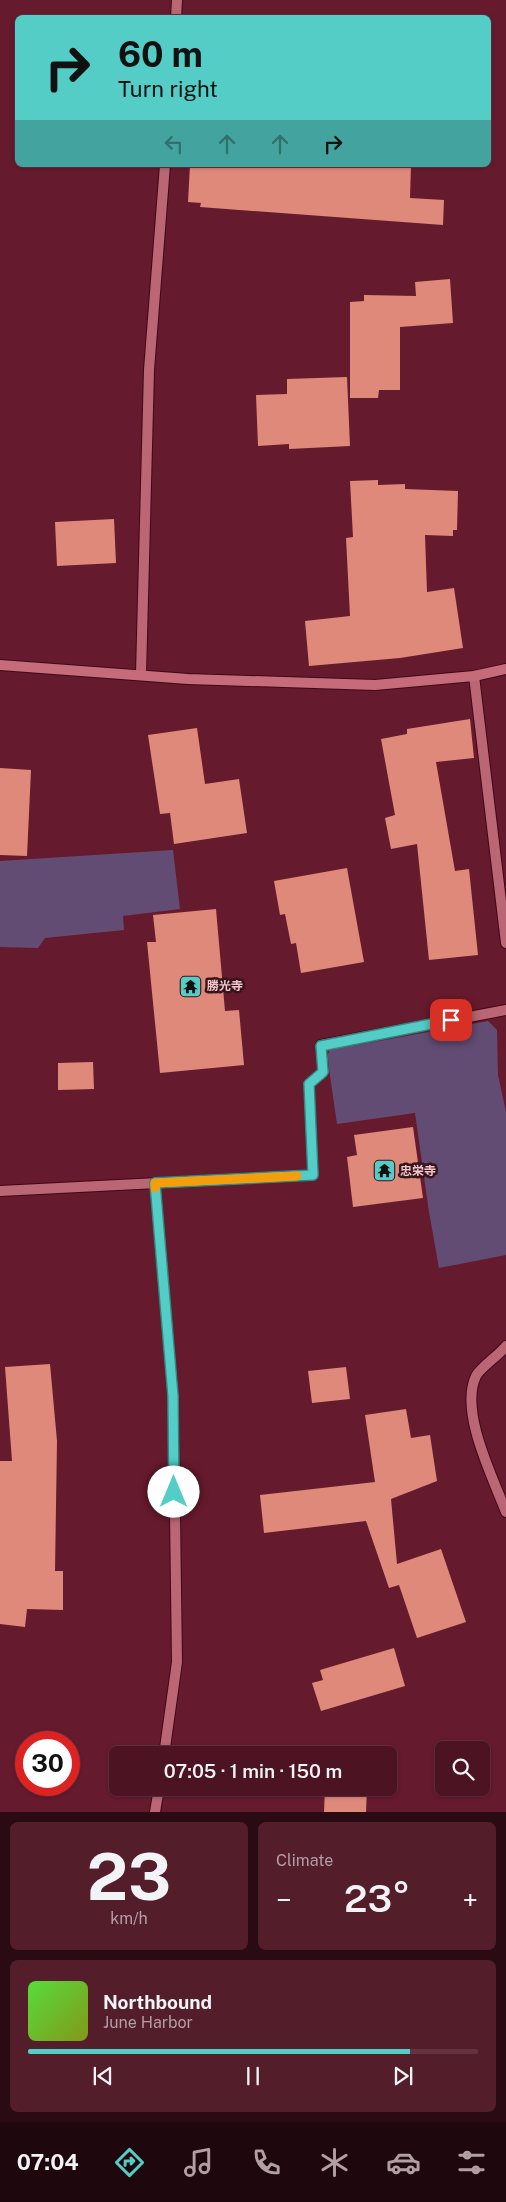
<!DOCTYPE html>
<meta charset="utf-8">
<style>
:root{--surface:#4c1422;--page:#531d2a;--text:#f1f3f6;--muted:#b29ea5;--line:#633340;--accent:#54cdc7}
body{margin:0;font-family:"Public Sans","Noto Sans JP",sans-serif;background:var(--page);color:var(--text);height:100vh;display:flex;flex-direction:column;font-size:19px;white-space:nowrap}
*{box-sizing:border-box;margin:0}
p{font-size:16px;color:var(--muted)}
.icon{flex:none;width:28px;height:28px;fill:none;stroke:currentColor;stroke-width:2;stroke-linecap:round;stroke-linejoin:round}
.map{position:relative;height:1812px;overflow:hidden}
.panel{display:flex;flex-direction:column;gap:10px;padding:10px;background:#2a0b13;flex:1}
.panel>*{flex:none}
.banner{position:absolute;left:15px;top:15px;width:476px;height:152px;border-radius:8px;box-shadow:0 1px 4px #0004,0 0 0 1px var(--line);background:#54cdc7;color:#111;overflow:hidden}
.tools{position:absolute;left:435px;top:1741px;display:grid;gap:10px}
.tools a{display:grid;place-items:center;width:55px;height:55px;border-radius:8px;background:var(--surface);box-shadow:0 1px 4px #0004,0 0 0 1px var(--line);font-size:25px}
.speed{position:absolute;left:15px;top:1731px;display:flex;gap:10px;font-size:25px;font-weight:700;text-align:center}
.speed>*{display:grid;place-content:center;width:65px;height:65px;border-radius:50%;background:var(--surface);box-shadow:0 1px 4px #0004,0 0 0 1px var(--line);line-height:1}
.speed .limit{border:8px solid #d22;background:#fff;color:#111}
.pin{position:absolute;display:grid;place-items:center;width:42px;height:42px;color:#fff;margin:-21px;border-radius:10px;box-shadow:0 2px 8px #0006}
.me{position:absolute;width:55px;margin:-28px;rotate:0deg;stroke-linejoin:round;filter:drop-shadow(0 0 4px #0008)}
.turn{display:flex;align-items:center;gap:18px;height:105px;padding:0 20px;font-size:22px}
.turn .icon{width:65px;height:65px;stroke-width:2.5}
.turn b{display:block;font-size:35px;line-height:42px}
.lanes{display:flex;align-items:center;height:48px;padding:0 20px;background:#0003;justify-content:center;gap:25px;direction:ltr}
.lanes .off{opacity:.35}
.big{font-size:38px;font-weight:600;line-height:1.1}
.panel .tile{flex:1;display:flex;flex-direction:column;justify-content:center;gap:8px;min-width:0;padding:0 18px;border-radius:8px;background:var(--page)}
.panel .dial{align-items:center;gap:0}
.dial b{font-size:65px;line-height:1}
.song{display:flex;align-items:center;gap:15px}
.cover{width:60px;height:60px;border-radius:8px;background:linear-gradient(135deg,hsl(110 70% 55%),hsl(70 70% 35%))}
.played{height:5px;border-radius:2px;background:linear-gradient(90deg,var(--accent) 85%,var(--line) 85%)}
.keys{display:flex;justify-content:space-around;direction:ltr}
.heat{display:flex;justify-content:space-between;align-items:center;font-size:28px;direction:ltr}
.panel .tiles{flex:1;display:grid;gap:10px;grid-template-columns:1fr 1fr}
.tile:last-child{grid-column:span 2}
.trip{position:absolute;left:109px;top:1746px;width:288px;height:50px;border-radius:8px;background:var(--surface);box-shadow:0 1px 4px #0004,0 0 0 1px var(--line);font-weight:600;line-height:50px;text-align:center}
.menu{display:flex;height:80px;justify-content:space-around;align-items:center;background:#1e080e;color:var(--muted)}
.menu .icon{width:35px;height:35px}
.menu .active{color:var(--accent)}
.menu b{font-size:22px;color:var(--text)}
.map>svg:first-child{display:block}
</style>
<div class="map">
<svg width="506" height="1812" viewBox="0 0 506 1812">
<rect width="100%" height="100%" fill="#661a2d"/>
<g fill="#634c73">
<path d="M173 850 180 909 123 916 124 930 45 938 38 948 0 947V861Z"/>
<path d="M488 1021 497 1030 498 1075 506 1112V1255L439 1268 429 1212 415 1113 337 1124 327 1055 330 1050Z"/>
</g>
<g fill="#df897b">
<path d="M190 165H411L410 198 444 200 443 225 200 207 201 203 188 202Z"/>
<path d="M450 279 453 323 400 327V390H379L378 398H350V302L364 301V295L416 296 415 282Z"/>
<path d="M347 377 350 446 289 449V444L258 446 256 395 287 394V379Z"/>
<path d="M378 480V485L405 484V489L458 491 457 530H453V536L425 535 427 592 454 588 463 648 400 658 309 666 305 621 350 616 346 538 353 537 350 481Z"/>
<path d="M114 519 116 563 57 566 55 522Z"/>
<path d="M470 719 474 758 436 762 455 871 469 869 478 955 429 960 417 844 391 849 385 818 395 815 381 739 407 734V729Z"/>
<path d="M197 728 205 784 239 779 247 833 174 844 170 813 160 814 148 735Z"/>
<path d="M0 768 31 770 27 856 0 855Z"/>
<path d="M347 868 364 962 301 973 296 943 291 944 285 914 280 915 274 881Z"/>
<path d="M216 909 225 1011 239 1010 244 1065 160 1073 147 942H156L153 915Z"/>
<path d="M93 1062 94 1089 58 1090V1063Z"/>
<path d="M413 1127 423 1198 353 1207 347 1157 357 1155 354 1135Z"/>
<path d="M50 1364 57 1441 55 1571H63V1610L27 1609 25 1627 0 1624V1461H12L5 1367Z"/>
<path d="M346 1367 350 1399 312 1403 308 1371Z"/>
<path d="M406 1409 411 1438 430 1435 437 1481 391 1499 397 1564 441 1549 466 1622 417 1638 399 1585 389 1588 366 1521 264 1533 260 1495 375 1482 365 1415Z"/>
<path d="M394 1648 405 1686 321 1711 312 1683 323 1680 320 1670Z"/>
<path d="M325 1788H367L366 1812H324Z"/>
</g>
<g fill="none" stroke-linecap="round" stroke-linejoin="round">
<defs>
<g id="street">
<path d="M176 18 177 0"/>
<path d="M141 674 149 370 165 165"/>
<path d="M474 676 506 943"/>
<path d="M155 1183 173 1396 174 1441 177 1662 164 1755"/>
<path d="M0 1191 313 1175 309 1084 323 1072 321 1045 506 1010"/>
<path d="M506 1346C499 1355 480 1368 476 1376 459 1411 493 1478 506 1512"/>
<path d="M155 1812 159 1788"/>
</g>
<path id="secondary" d="M0 665 188 679 375 685 474 676 506 669"/>
</defs>
<use href="#street" stroke="#410818" stroke-width="12"/>
<use href="#secondary" stroke="#410818" stroke-width="12"/>
<use href="#street" stroke="#ba6674" stroke-width="10"/>
<use href="#secondary" stroke="#c56b7a" stroke-width="10"/>
</g>
<g fill="none" stroke-linecap="round" stroke-linejoin="round">
<defs>
<path id="route" d="M174 1492 173 1396 155 1183 313 1175 309 1084 323 1072 321 1046 451 1020"/>
</defs>
<use href="#route" stroke="#378581" stroke-width="12"/>
<use href="#route" stroke="#54cdc7" stroke-width="9"/>
<path stroke="#f59e0b" stroke-width="9" d="M155 1188V1183L297 1176"/>
</g>
<defs>
<symbol id="temple-square" viewBox="-11 -11 22 22"><rect x="-9" y="-9" width="18" height="18" rx="4" fill="#54cdc7" stroke="#37151c"/><path d="M0-6L5-2H3V0L6.5 2.5H4V6H1.5V3h-3V6H-4V2.5H-6.5L-3 0V-2H-5Z" fill="#111"/></symbol>
</defs>
<g fill-rule="evenodd">
<use href="#temple-square" x="178" y="974" width="25" height="25"/>
<use href="#temple-square" x="372" y="1158" width="25" height="25"/>
</g>
<g text-anchor="middle" stroke-width="5" stroke-linejoin="round" paint-order="stroke">
<g font-size="12" font-weight="bold" fill="#f4c5cb" stroke="#37151c" text-anchor="start">
<text x="207" y="990">勝光寺</text>
<text x="400" y="1175">忠栄寺</text>
</g>
</g>
</svg>
<div class="tools">
<a><svg class="icon" aria-label="search" viewBox="0 0 24 24"><circle cx="10" cy="10" r="6"/><path d="M15 15l6 6"/></svg></a>
</div>
<div class="speed"><div class="limit">30</div></div>
<div class="pin" style="left:451px;top:1020px;background:#d93025"><svg class="icon" aria-label="arrive" viewBox="0 0 24 24"><path d="M6 21V4h12l-3 4 3 4H6"/></svg></div>
<svg class="me" style="left:174px;top:1492px" viewBox="-20 -20 40 40"><circle r="19" fill="#fff"/><path d="M0-13L10 11 0 6-10 11z" fill="#54cdc7"/></svg>
<div class="trip">07:05 · 1 min · 150 m</div>
<div class="banner">
<div class="turn"><svg class="icon" aria-label="right" viewBox="0 0 24 24"><path d="M7 20v-9h11M14 6l5 5-5 5"/></svg><div><b>60 m</b>Turn right</div></div>
<div class="lanes"><svg class="icon off" aria-label="left" viewBox="0 0 24 24"><path d="M17 20v-9H6M10 6l-5 5 5 5"/></svg><svg class="icon off" aria-label="ahead" viewBox="0 0 24 24"><path d="M12 20V5M6 11l6-6 6 6"/></svg><svg class="icon off" aria-label="ahead" viewBox="0 0 24 24"><path d="M12 20V5M6 11l6-6 6 6"/></svg><svg class="icon" aria-label="right" viewBox="0 0 24 24"><path d="M7 20v-9h11M14 6l5 5-5 5"/></svg></div>
</div>
</div>
<section class="panel">
<div class="tiles">
<div class="tile dial"><b>23</b><p>km/h</p></div>
<div class="tile"><p>Climate</p>
<div class="heat"><a>−</a><b class="big">23°</b><a>+</a></div>
</div>
<div class="tile">
<div class="song"><i class="cover"></i><div><b>Northbound</b><p>June Harbor</p></div></div>
<div class="played"></div>
<div class="keys"><svg class="icon" aria-label="previous" viewBox="0 0 24 24"><path d="M18 5L8 12l10 7zM5 5v14"/></svg><svg class="icon" aria-label="pause" viewBox="0 0 24 24"><path d="M8 5v14M16 5v14"/></svg><svg class="icon" aria-label="next" viewBox="0 0 24 24"><path d="M6 5l10 7-10 7zM19 5v14"/></svg></div>
</div>
</div>
</section>
<nav class="menu">
<b>07:04</b>
<svg class="icon active" aria-label="directions" viewBox="0 0 24 24"><path d="M12 3l9 9-9 9-9-9zM9 14v-3h6M13 9l2 2-2 2"/></svg>
<svg class="icon" aria-label="music" viewBox="0 0 24 24"><path d="M9 18V5l10-2v13"/><circle cx="6" cy="18" r="3"/><circle cx="16" cy="16" r="3"/></svg>
<svg class="icon" aria-label="phone" viewBox="0 0 24 24"><path d="M5 4h4l2 5-3 2q2 4 5 5l2-3 5 2v4C11 20 4 13 5 4z"/></svg>
<svg class="icon" aria-label="climate" viewBox="0 0 24 24"><path d="M12 3v18M4 7l16 10M4 17L20 7"/></svg>
<svg class="icon" aria-label="car" viewBox="0 0 24 24"><path d="M5 17H2v-5l4-1 3-4h7l3 4 3 1v5h-3M9 17h6M6 11h13"/><circle cx="7" cy="17" r="2"/><circle cx="17" cy="17" r="2"/></svg>
<svg class="icon" aria-label="filters" viewBox="0 0 24 24"><path d="M4 7h16M4 17h16"/><circle cx="9" cy="7" r="2"/><circle cx="15" cy="17" r="2"/></svg>
</nav>
